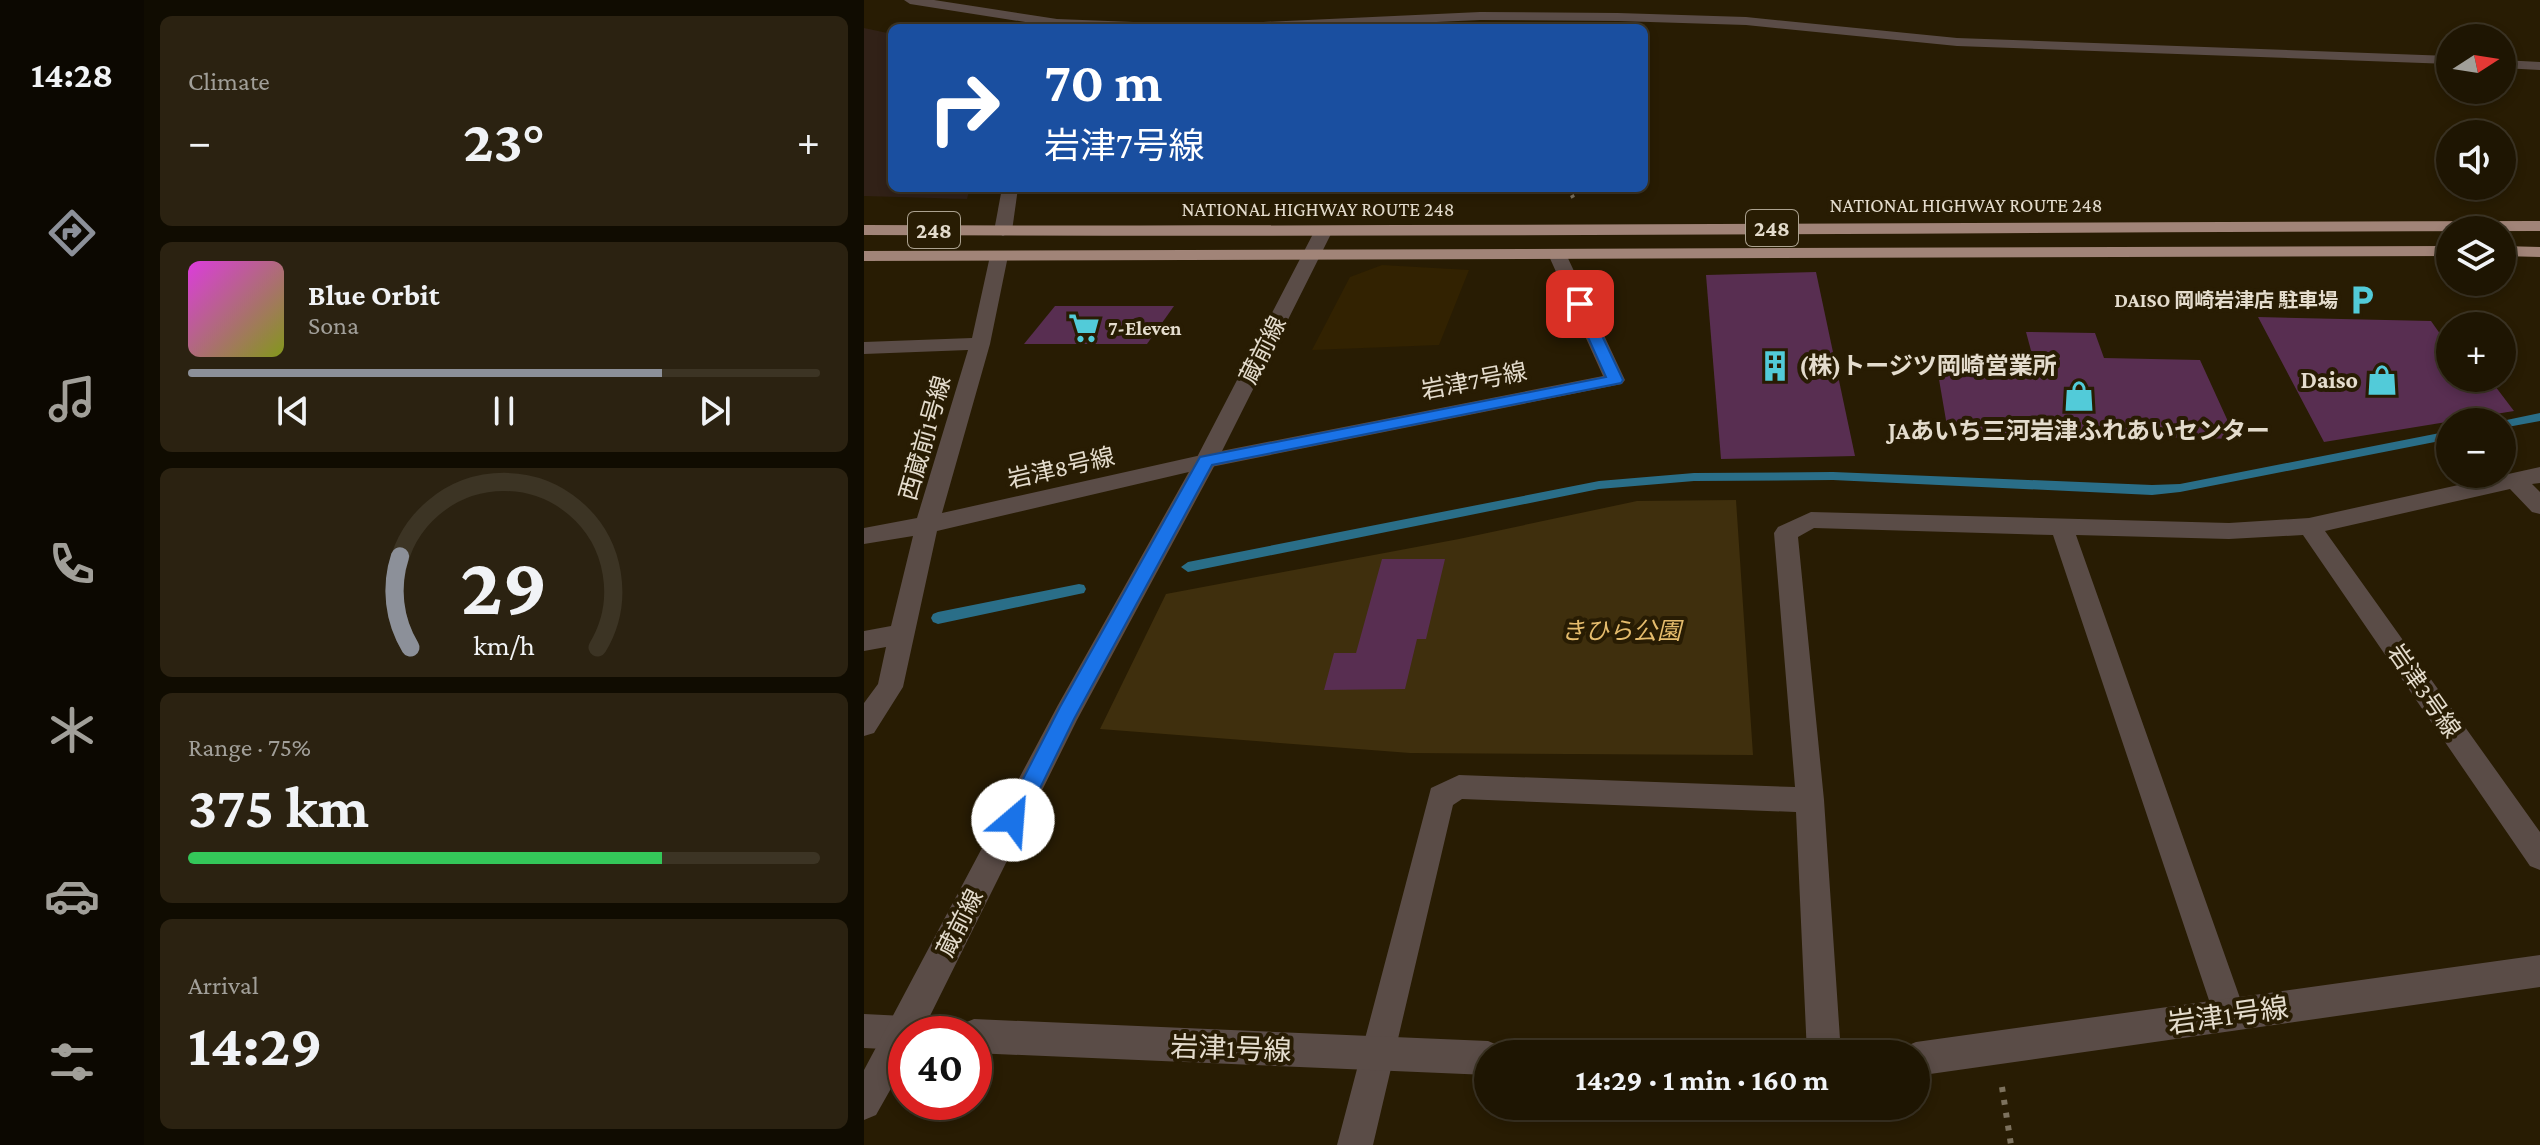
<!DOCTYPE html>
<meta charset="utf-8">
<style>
:root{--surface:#1e1502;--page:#2b2211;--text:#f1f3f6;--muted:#a19f99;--line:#3c3424;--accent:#8c9099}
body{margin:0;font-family:"Crimson Pro","Noto Sans JP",serif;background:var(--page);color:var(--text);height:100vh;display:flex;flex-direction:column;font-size:30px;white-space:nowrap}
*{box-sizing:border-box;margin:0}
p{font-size:26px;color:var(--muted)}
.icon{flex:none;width:44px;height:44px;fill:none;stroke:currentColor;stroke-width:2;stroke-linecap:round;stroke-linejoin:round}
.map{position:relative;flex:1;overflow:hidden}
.drawer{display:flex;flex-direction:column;gap:16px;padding:16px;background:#100c01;width:720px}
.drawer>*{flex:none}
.top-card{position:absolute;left:24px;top:24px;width:760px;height:168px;border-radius:12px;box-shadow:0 4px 12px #0003,0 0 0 2px var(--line);background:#1a4fa0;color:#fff;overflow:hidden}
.needle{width:52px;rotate:78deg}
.controls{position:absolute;left:1572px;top:24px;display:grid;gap:16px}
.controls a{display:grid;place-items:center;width:80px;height:80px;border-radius:50%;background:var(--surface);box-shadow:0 4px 12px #0003,0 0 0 2px var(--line);font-size:40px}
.speed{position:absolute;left:24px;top:1016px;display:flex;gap:16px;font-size:40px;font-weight:700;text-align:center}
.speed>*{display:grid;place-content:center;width:104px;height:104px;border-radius:50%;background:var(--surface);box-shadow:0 4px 12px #0003,0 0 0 2px var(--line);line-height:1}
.speed .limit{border:12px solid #d22;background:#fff;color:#111}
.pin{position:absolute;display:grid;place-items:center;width:68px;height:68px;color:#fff;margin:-34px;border-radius:16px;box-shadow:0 4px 12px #0006}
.me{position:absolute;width:88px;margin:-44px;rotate:27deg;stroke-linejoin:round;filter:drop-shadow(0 0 6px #0008)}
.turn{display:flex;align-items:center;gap:28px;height:168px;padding:0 24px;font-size:36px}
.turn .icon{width:104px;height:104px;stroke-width:2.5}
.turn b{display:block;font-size:56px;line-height:68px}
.big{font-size:60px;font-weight:700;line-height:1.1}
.drawer .tile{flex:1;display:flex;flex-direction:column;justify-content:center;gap:12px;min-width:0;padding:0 28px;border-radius:12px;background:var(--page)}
.drawer .dial{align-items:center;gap:0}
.dial svg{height:208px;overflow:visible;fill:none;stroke:var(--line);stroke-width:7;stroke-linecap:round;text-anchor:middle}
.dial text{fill:var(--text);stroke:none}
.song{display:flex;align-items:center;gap:24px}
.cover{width:96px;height:96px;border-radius:12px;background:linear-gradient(135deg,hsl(300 70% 55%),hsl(70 70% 35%))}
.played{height:8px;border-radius:4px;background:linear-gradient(90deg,var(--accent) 75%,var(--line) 75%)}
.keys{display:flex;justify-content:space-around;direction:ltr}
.heat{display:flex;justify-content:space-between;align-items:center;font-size:44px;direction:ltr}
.charge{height:12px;border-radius:6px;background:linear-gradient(90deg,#34c759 75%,var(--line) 0)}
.trip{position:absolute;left:610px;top:1040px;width:456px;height:80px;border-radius:40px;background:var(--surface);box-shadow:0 4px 12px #0003,0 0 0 2px var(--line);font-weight:700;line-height:80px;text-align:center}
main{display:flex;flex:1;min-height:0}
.tabs{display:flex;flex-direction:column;width:144px;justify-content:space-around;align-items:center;background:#0c0801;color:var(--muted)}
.tabs .icon{width:56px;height:56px}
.tabs .on{color:var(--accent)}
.tabs b{font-size:36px;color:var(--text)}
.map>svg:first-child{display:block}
</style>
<main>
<nav class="tabs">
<b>14:28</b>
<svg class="icon on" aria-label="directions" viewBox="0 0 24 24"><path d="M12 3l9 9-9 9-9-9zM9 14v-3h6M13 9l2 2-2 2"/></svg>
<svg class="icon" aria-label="music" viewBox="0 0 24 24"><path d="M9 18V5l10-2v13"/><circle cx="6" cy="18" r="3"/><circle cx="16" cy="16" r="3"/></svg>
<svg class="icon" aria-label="phone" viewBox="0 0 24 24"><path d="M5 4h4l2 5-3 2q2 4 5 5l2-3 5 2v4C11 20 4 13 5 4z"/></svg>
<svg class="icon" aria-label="climate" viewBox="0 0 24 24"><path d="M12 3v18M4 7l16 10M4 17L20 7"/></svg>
<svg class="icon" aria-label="car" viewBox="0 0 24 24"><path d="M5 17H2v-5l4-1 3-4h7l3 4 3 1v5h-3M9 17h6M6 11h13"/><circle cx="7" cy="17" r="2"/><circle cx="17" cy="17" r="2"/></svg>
<svg class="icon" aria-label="filters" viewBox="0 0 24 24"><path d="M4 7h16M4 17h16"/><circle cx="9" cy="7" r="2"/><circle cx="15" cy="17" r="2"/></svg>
</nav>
<section class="drawer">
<div class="tile"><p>Climate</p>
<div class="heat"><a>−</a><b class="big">23°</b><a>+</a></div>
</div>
<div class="tile">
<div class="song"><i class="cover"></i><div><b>Blue Orbit</b><p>Sona</p></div></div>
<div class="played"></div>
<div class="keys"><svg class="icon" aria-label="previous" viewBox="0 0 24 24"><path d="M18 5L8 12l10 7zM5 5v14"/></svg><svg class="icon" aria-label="pause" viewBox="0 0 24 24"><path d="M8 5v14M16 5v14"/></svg><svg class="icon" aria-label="next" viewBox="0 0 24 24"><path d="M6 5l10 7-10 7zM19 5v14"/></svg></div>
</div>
<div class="tile dial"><svg viewBox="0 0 100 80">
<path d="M14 69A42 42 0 1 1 86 69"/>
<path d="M14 69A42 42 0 0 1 10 34" stroke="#8c9099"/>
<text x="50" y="56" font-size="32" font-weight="700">29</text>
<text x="50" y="72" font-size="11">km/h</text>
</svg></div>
<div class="tile"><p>Range · 75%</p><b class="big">375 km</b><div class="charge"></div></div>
<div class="tile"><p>Arrival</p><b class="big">14:29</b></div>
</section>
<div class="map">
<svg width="1676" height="1145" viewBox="0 0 1676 1145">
<rect width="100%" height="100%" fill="#281c03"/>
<path fill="#322201" d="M518 265 605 270 575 345 448 350 486 277Z"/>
<path fill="#312117" d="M0 28 28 34V188H106L103 199 0 196Z"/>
<path fill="#3f2f0d" d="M872 500 889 755 546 753 236 729 302 594 595 539 773 501Z"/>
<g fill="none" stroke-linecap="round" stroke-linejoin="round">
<g fill="#2a6e88" fill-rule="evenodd">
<path d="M1676 413V421L1638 428V422H1633Z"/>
<path d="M1586 431V439L1316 492 1288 495 969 480 830 481 735 489 324 572 317 567 324 562 735 481 830 473 969 472 1288 485 1316 484Z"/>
<path d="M215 584 220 585 222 589 220 593 215 594 74 624 69 622 67 618 69 614 74 612Z"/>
</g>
</g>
<g fill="#582e51">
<path d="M952 272 991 456 857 459 842 275Z"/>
<path d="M191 306H310L283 344H160Z"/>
<path d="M1394 317 1567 321 1586 348V378L1628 382 1650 411 1460 442Z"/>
<path d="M1162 332 1231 333 1240 358 1336 360 1372 439 1084 432 1071 356 1169 358Z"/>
<path d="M518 559H581L562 639H553L541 689 460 690 470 653H492Z"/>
</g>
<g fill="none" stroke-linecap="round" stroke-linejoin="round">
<path stroke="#7d725e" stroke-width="4" stroke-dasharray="3 5" stroke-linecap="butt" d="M704 188 711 201"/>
<path stroke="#7d725e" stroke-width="6" stroke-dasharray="5 8" stroke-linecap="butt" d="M1138 1087 1147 1145"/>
<g fill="#5a4c47" fill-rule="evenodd">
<path d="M40 0H70L193 19 295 23 399 22 616 12 754 13 882 17 1093 38 1586 56V64L1093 46 882 25 754 21 616 20 441 28H220L193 27 46 4Z"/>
<path d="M1638 60 1676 62V70L1638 68Z"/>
<path d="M138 188H154L148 231 139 236 130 231Z"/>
<path d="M693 249 702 254 761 380 758 384 342 468 73 531 39 687 10 733 0 736V703L14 684 22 647 0 651V631L27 626 49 536 0 544V528L53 518 104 350 0 354V342L108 338 126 256 135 251 144 256 126 344 78 513 342 454 739 376 684 254Z"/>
<path d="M1676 467V483L1668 484 1676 492V514L1668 512 1646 489 1461 531 1676 832V870L1666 866 1439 535 1365 539 1212 535 1382 1015 1378 1027 1366 1031 1354 1027 1189 535 950 528 934 537 960 800 977 1054H943L932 812 598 799 589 805 509 1145H473L567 788 595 775 931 787 910 533 914 527 947 512 1365 523 1445 518Z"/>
<path d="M0 1014 40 1016 52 1021 57 1033 42 1034 40 1050 0 1048Z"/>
</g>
<g fill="#5a4c47" fill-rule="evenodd">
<path d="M459 227 468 232 353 461 213 720 57 1034H42V1062L12 1115 0 1120V1070L194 705 331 461 450 232Z"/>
<path d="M1676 955V987L1052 1076V1054H1037L1040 1047 1052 1042Z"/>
<path d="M110 1019 624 1041 636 1046 639 1054H624V1075L110 1053V1034H94L98 1024Z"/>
</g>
<g fill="#a18478" fill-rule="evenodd">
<path d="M1676 221V231C1122 232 558 238 0 235V225C559 227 1117 222 1676 221Z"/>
<path d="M1586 246V256L0 261V251Z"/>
<path d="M1638 246 1676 247V257L1638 256Z"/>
</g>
</g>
<path fill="#1a73e8" stroke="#114b97" stroke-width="2" d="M716 300 723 304 759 380 757 383 348 465 210 719 157 827 149 830 141 827 138 820 196 707 336 457 742 377 709 304Z"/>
<defs>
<symbol id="parking-bare" viewBox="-9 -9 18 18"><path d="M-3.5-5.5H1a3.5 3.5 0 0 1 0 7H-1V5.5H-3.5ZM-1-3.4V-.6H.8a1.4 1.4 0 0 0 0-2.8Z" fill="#52cbd9" stroke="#281c03" stroke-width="2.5" paint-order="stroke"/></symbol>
<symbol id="supermarket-bare" viewBox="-9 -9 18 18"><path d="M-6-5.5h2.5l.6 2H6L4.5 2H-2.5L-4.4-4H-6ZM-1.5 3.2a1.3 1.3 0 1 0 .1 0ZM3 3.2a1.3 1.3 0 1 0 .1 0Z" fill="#52cbd9" stroke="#281c03" stroke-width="2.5" paint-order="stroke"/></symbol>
<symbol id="building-bare" viewBox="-9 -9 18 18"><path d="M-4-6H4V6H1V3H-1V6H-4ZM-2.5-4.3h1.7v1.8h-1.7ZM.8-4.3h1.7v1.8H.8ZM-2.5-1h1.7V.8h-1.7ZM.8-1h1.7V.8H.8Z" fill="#52cbd9" stroke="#281c03" stroke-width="2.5" paint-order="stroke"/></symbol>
<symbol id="shop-bare" viewBox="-9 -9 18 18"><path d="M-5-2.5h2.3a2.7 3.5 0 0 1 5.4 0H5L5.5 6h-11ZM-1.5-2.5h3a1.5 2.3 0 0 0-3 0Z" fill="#52cbd9" stroke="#281c03" stroke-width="2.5" paint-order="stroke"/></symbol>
</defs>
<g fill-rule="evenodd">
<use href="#parking-bare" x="1476" y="278" width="44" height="44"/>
<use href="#supermarket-bare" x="198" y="306" width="44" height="44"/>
<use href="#building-bare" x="889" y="344" width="44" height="44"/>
<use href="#shop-bare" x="1496" y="358" width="44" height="44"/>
<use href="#shop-bare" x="1193" y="374" width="44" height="44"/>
</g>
<g text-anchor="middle" stroke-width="8" stroke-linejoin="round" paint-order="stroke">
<g font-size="20" fill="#e4dccd" stroke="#281c03">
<text x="1102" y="212">NATIONAL HIGHWAY ROUTE 248</text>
<text x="454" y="216">NATIONAL HIGHWAY ROUTE 248</text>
</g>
<g font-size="20" font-weight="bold" fill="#e4dccd" stroke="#281c03" text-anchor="end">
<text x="1474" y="307">DAISO 岡崎岩津店 駐車場</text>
<text x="244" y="335" text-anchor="start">7-Eleven</text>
</g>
<g fill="#281c03" stroke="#aca290" stroke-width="2">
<rect x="882" y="210" width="52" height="36" rx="6"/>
<rect x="44" y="212" width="52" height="36" rx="6"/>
</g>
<g font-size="22" font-weight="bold" fill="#e4dccd">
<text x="908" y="236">248</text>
<text x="70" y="238">248</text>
</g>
<g font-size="24" fill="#e4dccd" stroke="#281c03">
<text transform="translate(399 350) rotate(-63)" y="8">蔵前線</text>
<text transform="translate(610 381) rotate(-11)" y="8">岩津7号線</text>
<text transform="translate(61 438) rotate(-74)" y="8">西蔵前1号線</text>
<text transform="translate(197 468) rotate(-13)" y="8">岩津8号線</text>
<text transform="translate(1560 691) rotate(55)" y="8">岩津3号線</text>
<text transform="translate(96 923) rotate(-63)" y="8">蔵前線</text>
</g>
<g font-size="24" font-weight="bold" fill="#e4dccd" stroke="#281c03" text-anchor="start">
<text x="935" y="374">(株)トージツ岡崎営業所</text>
<text x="1494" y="388" text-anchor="end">Daiso</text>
<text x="1215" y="439" text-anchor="middle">JAあいち三河岩津ふれあいセンター</text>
</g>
<g font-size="24" font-style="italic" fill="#e5bc6d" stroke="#281c03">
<text x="757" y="639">きひら公園</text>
</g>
<g font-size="28" fill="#e4dccd" stroke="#281c03">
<text transform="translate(1364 1015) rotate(-8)" y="10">岩津1号線</text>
<text transform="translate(367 1048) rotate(2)" y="10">岩津1号線</text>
</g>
</g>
</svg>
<div class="controls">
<a><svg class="needle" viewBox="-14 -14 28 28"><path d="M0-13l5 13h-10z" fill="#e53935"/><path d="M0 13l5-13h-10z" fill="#a19f99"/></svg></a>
<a><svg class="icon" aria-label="sound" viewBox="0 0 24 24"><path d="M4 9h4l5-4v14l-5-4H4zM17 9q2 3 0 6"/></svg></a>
<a><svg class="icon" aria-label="layers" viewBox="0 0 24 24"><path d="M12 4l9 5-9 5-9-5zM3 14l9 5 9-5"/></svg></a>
<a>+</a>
<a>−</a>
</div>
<div class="speed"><div class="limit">40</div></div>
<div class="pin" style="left:716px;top:304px;background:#d93025"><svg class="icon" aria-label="arrive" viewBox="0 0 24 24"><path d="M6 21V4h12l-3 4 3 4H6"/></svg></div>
<svg class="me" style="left:149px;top:820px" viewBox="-20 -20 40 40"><circle r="19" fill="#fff"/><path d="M0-13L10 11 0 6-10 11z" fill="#1a73e8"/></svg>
<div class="trip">14:29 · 1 min · 160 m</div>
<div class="top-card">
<div class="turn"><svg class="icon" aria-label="right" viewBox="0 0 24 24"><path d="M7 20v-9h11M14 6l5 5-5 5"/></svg><div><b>70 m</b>岩津7号線</div></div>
</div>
</div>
</main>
